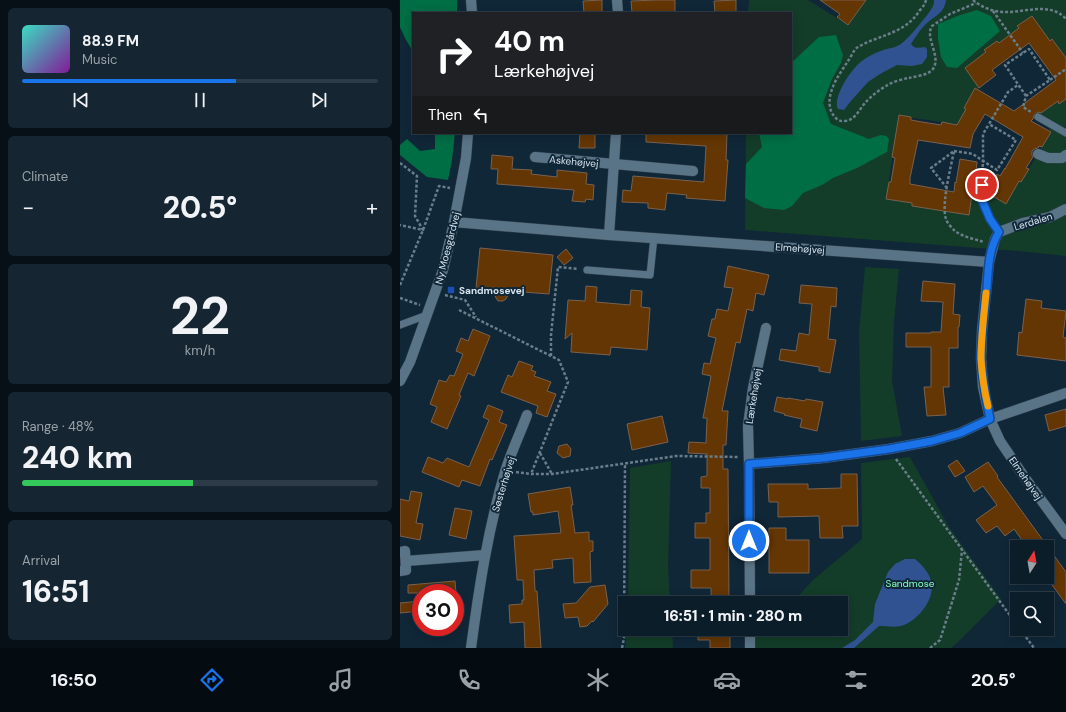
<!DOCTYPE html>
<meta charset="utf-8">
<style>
:root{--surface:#0c1d2a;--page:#152632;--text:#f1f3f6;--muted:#9aa2a8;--line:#2c3b47;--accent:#1a73e8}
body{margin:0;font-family:"DM Sans",sans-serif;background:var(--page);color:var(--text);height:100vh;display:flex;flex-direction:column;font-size:15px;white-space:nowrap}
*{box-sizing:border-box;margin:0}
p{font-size:13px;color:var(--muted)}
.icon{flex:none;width:22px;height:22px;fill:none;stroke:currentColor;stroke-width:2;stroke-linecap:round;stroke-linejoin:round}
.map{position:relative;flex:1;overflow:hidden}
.panel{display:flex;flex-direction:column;gap:8px;padding:8px;background:#071017;width:400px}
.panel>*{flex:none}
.guide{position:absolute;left:12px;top:12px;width:380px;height:122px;border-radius:0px;box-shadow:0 2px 10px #0003,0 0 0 1px var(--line);background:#202124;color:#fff;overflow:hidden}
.needle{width:26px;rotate:11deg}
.fabs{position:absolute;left:610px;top:540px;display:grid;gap:8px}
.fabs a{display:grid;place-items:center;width:44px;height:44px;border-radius:0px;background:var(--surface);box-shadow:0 2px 10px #0003,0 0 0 1px var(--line);font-size:20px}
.speed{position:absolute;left:12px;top:584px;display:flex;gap:8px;font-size:20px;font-weight:700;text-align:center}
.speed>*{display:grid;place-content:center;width:52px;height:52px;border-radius:50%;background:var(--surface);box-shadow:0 2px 10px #0003,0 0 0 1px var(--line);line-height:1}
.speed .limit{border:6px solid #d22;background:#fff;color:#111}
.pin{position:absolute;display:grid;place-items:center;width:34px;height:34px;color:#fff;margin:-17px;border:2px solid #fff;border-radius:50%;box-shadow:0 1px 4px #0007}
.me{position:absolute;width:44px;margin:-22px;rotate:0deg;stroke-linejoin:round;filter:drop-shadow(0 0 3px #0008)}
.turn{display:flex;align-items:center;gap:14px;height:84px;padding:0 16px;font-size:18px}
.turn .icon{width:52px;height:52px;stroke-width:2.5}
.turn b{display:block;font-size:28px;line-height:34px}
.then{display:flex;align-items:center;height:38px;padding:0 16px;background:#0003;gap:8px;font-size:15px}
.big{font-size:30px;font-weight:800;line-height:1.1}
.panel .widget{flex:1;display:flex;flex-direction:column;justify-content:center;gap:6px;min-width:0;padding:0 14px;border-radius:6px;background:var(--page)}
.panel .dial{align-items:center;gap:0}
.dial b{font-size:52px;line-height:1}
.song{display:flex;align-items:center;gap:12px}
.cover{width:48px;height:48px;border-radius:6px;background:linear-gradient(135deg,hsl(170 70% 55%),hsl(290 70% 35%))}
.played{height:4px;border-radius:2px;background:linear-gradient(90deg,var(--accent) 60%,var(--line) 60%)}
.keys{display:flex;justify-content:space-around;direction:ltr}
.heat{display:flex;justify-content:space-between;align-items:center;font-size:22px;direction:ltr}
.charge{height:6px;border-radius:3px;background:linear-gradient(90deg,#34c759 48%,var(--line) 0)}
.trip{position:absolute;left:218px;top:596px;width:230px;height:40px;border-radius:0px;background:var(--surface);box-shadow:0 2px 10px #0003,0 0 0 1px var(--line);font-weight:800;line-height:40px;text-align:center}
.tab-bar{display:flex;height:64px;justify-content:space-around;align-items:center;background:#050c11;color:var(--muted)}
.tab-bar .icon{width:28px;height:28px}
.tab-bar .on{color:var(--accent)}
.tab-bar b{font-size:18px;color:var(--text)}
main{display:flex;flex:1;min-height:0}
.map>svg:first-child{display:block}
</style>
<main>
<section class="panel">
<div class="widget">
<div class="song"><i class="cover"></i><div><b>88.9 FM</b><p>Music</p></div></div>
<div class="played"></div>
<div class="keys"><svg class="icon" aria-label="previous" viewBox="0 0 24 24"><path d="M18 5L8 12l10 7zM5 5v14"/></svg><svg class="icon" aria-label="pause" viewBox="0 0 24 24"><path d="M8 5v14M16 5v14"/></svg><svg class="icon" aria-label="next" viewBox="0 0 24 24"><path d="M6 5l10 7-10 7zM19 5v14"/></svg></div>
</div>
<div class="widget"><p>Climate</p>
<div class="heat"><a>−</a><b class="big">20.5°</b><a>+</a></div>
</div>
<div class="widget dial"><b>22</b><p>km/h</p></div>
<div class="widget"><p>Range · 48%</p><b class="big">240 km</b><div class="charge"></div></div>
<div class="widget"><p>Arrival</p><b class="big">16:51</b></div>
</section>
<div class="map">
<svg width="666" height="648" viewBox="0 0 666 648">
<rect width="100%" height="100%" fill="#102738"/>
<g fill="#133d28">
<path d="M349 0H408L448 25 466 0H666V62L661 51 653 39 650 41 632 16 617 26 619 29 599 43 597 41 585 50 586 52 565 68 575 82 582 86 571 95 564 108 566 109 562 125 499 116 486 199 512 203V206L569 215 572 194 590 195 606 204 619 181 621 182 651 132 640 114 666 95V256L619 251 345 230 346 133H391V13H348Z"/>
<path d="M465 267 499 269 494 322 492 381 502 436 461 441 459 331Z"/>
<path d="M510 457 549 527 601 599 558 642 551 648H346L357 629H441V603H392L413 580 462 539 461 463Z"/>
<path d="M271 461 268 566 270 603H228L230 468Z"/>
<path d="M227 629H272L273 648H225Z"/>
</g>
<g fill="#006e44">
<path d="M0 0H57V13H13V52L5 38 0 27Z"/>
<path d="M577 10 591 16 600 31 557 68 547 67 541 57 538 39V24L560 15Z"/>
<path d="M436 35 443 55 441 63 432 79 423 103 431 124 469 139 481 135 486 136 489 139 487 152 457 168 433 178 422 185 403 193 392 206 384 210 364 208 345 198 346 164 362 147 359 133H391V63L419 37Z"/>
<path d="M35 133H55L52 160 48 180 27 177 0 155V145L7 139 20 151 35 149Z"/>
</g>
<g fill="#305290">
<path d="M534 0H546C544 15 533 16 524 26 519 31 515 38 511 44 514 49 519 48 525 47L527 49V57L522 64 512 66 497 65 480 74 468 82 450 102 444 110 438 109C432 97 452 68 462 61 467 57 475 53 481 51 487 48 496 48 501 44 508 39 530 13 533 6 534 4 534 2 534 0Z"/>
<path d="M505 559H515C522 565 529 572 531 581 536 598 519 619 504 625 497 628 487 626 479 626L454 648H442L455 640 473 622 475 604 488 572 495 564Z"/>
</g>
<g fill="#643603" stroke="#79614e">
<path d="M202 0V13H184L183 1Z"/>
<path d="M256 0H275V13H232L231 1Z"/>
<path d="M336 0V13H315L314 1Z"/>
<path d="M420 0H466L448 25 437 17 440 14Z"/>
<path d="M632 16 650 41 652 39 666 58V99L659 104 658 101 641 113 638 112 634 115 633 119 631 121 651 132 642 147 639 146 638 148 634 149 632 151V155L633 157 626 168 629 169 621 182 619 181 606 204 586 192 597 174 600 176 605 168V169L623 137 585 114 573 134 570 148 518 140 510 178V184L554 192 555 182 556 183 560 159 577 162 576 173 578 174 575 194H572L569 215 512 206V203L486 199 489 182H491L495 158 492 157 499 115 511 117V120L522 122 541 125 542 122 557 125 566 109 564 108 575 88 614 111 656 80 629 43 592 70 596 75 579 88 565 68 586 52 584 50 597 41 599 43 619 28 617 26Z"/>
<path d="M180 133H195V148H179Z"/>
<path d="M246 133H327L326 160H328L325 201 286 198 287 195 267 193 265 210 248 208V203L222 202 223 190 231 191 233 176 304 182 306 146 246 142Z"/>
<path d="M92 155 113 157 112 169 132 170 131 174 157 177V170L187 173 186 184 194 185 193 200 186 199 185 202 172 201 174 190 97 184 98 169H91Z"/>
<path d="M80 248 153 255 149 294 110 291 106 299 103 301H98L96 298 93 290 76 288Z"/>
<path d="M166 249 173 258 164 265 157 257Z"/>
<path d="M328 266 369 275 364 295 356 293 353 311 347 309 340 343 336 342 322 411H328L326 445H323V469H328L329 603H311V588H291V570H310V538H295V523H306V513H310V488H301V477L307 476V454L288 453 289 442 306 443 307 418H303L311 376 302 374 304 363 310 364 316 338 308 336 312 319H315L317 309 328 311 333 288 324 287Z"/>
<path d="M523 281 555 284 553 314 560 315 559 327H558V348H549V387H543L546 415 527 416 524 387H531V347H506V333H531V332H541L543 302 521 301Z"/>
<path d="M401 285 437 288 436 307 431 306 428 339 436 340 430 373 419 371V367L379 360 381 349 396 351 399 333 409 335 412 304 399 303Z"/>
<path d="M186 286 197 287 196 302 230 305 231 290 242 291 241 307 250 308 247 350 211 347 210 355 171 352 172 333 165 339 168 300 185 301Z"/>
<path d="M626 299 642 301 641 308 666 311 663 337 666 338V361L617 355 619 332 622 333Z"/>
<path d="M73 329 90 336 74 376 68 373 59 395 61 396 47 429 31 422 37 407 30 404 39 380 46 382 50 375 54 376 63 354 56 351 61 338 68 341Z"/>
<path d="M119 361 133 366 131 370 136 372 134 376 151 382 147 391 156 394 147 417 136 413 138 406 101 392 108 375 112 377Z"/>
<path d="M377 397 388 399V398L405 401 406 399 423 402 417 431 400 427 402 419 384 415 385 414 374 411Z"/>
<path d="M88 405 103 411 99 422 107 425 92 460 90 459 80 486 62 480 59 487 22 472 28 457 43 463 47 458 69 467 89 420 83 417Z"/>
<path d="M666 409V426L649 431 645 415Z"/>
<path d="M262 416 268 442 232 450 227 424Z"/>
<path d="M167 444 171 449 170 456 163 458 157 453 159 446Z"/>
<path d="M557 460 565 471 555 477 548 466Z"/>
<path d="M588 462 598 476 597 477 666 572V604L647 578V547H627L614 529 605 536 597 526 586 533 576 520 597 505 583 486 574 492 565 477Z"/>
<path d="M441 474H457L458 526H442L443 538H420L419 516 378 517V502H369L368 484H408V489L441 488Z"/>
<path d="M170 487 173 505H171L175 533 189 532V541H193V551L190 552 191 582 174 583 173 558 152 560 153 568 134 570 135 591H137L141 648H125L124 622 110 623 109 605 122 604V600H124L123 580H117L114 536 161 533 158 511 133 515V512H131L128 494Z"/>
<path d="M11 491 22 493 16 523 23 524 20 540 0 536V499L9 501Z"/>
<path d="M55 508 72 511 66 539 49 535Z"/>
<path d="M369 528H386V540H409V573H369Z"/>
<path d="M55 581 56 593H8V585Z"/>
<path d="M205 585 208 604 193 622 192 621 187 626 180 627 178 617 165 618 163 604 176 603 190 587Z"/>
<path d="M21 601V611L0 613V603Z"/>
<path d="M298 629H330V648H310V640H298Z"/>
</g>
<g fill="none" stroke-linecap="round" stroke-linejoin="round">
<defs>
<g id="service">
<path d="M638 117 666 133"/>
<path d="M582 185 581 198 590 219 599 232"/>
<path d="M187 270 250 275 254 237"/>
<path d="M0 325 27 315"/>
</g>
<g id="minor">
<path d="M217 0 218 13"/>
<path d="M638 154 648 158H662L666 155"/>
<path d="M135 157 293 171"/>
<path d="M54 222 209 235 589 262 582 331 581 358 583 387 590 419 600 441 625 478 666 534"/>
<path d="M209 235 216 133"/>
<path d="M589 262 595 239 599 232 623 223 650 217 666 209"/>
<path d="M349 464 348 426 353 388 366 328"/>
<path d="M0 552 5 551 6 570 0 571"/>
<path d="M6 561 85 555"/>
<path d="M350 603 349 464 423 458 489 449 532 441 560 433 590 419 666 393"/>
<path d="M350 629V648"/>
<path d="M71 648C79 588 88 529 105 472 111 452 120 434 127 415"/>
</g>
<g id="tertiary">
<path d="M71 0 72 13"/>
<path d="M0 381 10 362 43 270 54 222 66 158 68 133"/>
</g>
</defs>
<use href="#service" stroke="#334350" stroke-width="8"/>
<use href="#minor" stroke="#334350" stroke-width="11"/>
<use href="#tertiary" stroke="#334350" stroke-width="11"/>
<g stroke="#6a7d8b" stroke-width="2.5" stroke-dasharray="3 2" stroke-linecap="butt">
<path d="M526 0C525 4 523 7 520 10 505 34 481 34 458 47 454 49 451 57 448 61 439 75 425 93 431 111 434 117 438 122 445 121 455 120 459 110 465 103 470 97 479 90 486 86 492 82 502 79 509 78 516 76 526 76 532 70 543 58 524 38 532 26L550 14 576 3"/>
<path d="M573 0C581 7 593 12 604 12 624 13 650 1 666 19"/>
<path d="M593 11 623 53"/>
<path d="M650 80 666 69"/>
<path d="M626 96 605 65 629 49 650 80 626 96 623 107 631 112"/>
<path d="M554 151 573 154 583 161V134L589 124"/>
<path d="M0 163 17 176 15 216 23 230 0 225"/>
<path d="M582 177 583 161 597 170 616 140 589 124 608 92 618 85"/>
<path d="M547 188 531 168 554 151C551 167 541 204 546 219 547 223 552 228 555 231 563 237 575 239 584 242"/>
<path d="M0 285 23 230 39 186 50 188"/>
<path d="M45 295 65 300 76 317"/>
<path d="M0 298 20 305"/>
<path d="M59 310 159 360 168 382 131 474"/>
<path d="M151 356V335L158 267 178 269"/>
<path d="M140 453 152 474"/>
<path d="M496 459 617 625"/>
<path d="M116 472 131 474H152L276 456 338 457"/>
<path d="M620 629 634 648"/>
<path d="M222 648 224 638 225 464"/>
<path d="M530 648 540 640 559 580 562 550"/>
</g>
<use href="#service" stroke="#5a7487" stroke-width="7"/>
<use href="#minor" stroke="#5a7487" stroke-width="10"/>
<use href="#tertiary" stroke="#5a7487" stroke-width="10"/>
</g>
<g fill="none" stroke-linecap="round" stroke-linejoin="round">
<defs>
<path id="route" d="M349 541V464L423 458 489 449 532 441 560 433 590 419C586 399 582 379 581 358 581 335 584 311 587 288 588 269 589 248 599 232L590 219 581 198 582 185"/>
</defs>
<use href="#route" stroke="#114b97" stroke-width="10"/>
<use href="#route" stroke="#1a73e8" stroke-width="7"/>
<path stroke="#f59e0b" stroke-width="7" d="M586 293C584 315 581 337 581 359 582 375 584 390 588 406"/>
</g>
<rect fill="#1a4fb4" stroke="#102738" stroke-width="1.5" x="47" y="286" width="8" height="8" rx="2"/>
<g text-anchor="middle" stroke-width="4" stroke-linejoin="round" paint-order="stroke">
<g font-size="10" fill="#d5e3ee" stroke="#102738">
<text transform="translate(174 161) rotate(5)" y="4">Askehøjvej</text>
<text transform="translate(633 221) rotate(-17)" y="4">Lerdalen</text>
<text transform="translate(47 248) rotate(-76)" y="4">Ny Moesgårdvej</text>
<text transform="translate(400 248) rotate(4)" y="4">Elmehøjvej</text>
<text transform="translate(353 396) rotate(-81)" y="4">Lærkehøjvej</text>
<text transform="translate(626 478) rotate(55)" y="4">Elmehøjvej</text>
<text transform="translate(103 484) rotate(-73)" y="4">Søsterhøjvej</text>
</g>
<g font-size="10" font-weight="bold" fill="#d5e3ee" stroke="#102738" text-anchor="start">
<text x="59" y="294">Sandmosevej</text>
</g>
<g font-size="10" fill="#88febf" stroke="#102738">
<text x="510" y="587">Sandmose</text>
</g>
</g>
</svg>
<div class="fabs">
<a><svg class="needle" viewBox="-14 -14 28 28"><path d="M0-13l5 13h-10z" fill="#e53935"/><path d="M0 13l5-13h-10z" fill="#9aa2a8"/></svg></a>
<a><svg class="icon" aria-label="search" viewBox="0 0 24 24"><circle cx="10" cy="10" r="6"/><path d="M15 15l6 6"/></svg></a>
</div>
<div class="speed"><div class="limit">30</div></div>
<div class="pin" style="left:582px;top:185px;background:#d93025"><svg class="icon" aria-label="arrive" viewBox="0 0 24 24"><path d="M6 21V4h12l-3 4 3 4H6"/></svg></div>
<svg class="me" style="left:349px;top:541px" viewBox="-20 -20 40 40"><circle r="17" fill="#1a73e8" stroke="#fff" stroke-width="3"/><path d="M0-11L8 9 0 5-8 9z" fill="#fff"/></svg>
<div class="trip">16:51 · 1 min · 280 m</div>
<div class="guide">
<div class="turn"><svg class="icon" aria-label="right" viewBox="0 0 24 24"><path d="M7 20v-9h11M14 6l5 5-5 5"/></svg><div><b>40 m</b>Lærkehøjvej</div></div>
<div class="then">Then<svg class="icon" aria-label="left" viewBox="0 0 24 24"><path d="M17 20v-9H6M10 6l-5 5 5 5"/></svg></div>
</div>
</div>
</main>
<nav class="tab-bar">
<b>16:50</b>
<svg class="icon on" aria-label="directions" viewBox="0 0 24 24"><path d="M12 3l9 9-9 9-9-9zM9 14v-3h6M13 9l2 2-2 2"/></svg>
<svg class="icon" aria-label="music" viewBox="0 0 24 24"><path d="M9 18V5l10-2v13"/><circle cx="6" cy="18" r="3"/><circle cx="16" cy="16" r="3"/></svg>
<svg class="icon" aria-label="phone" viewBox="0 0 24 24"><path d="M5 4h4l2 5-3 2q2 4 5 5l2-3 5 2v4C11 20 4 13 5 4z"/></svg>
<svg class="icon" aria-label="climate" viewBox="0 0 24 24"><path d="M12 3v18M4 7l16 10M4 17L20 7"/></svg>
<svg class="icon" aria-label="car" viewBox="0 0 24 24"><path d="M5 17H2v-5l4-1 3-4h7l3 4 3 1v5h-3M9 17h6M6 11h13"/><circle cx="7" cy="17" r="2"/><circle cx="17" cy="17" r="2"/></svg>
<svg class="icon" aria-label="filters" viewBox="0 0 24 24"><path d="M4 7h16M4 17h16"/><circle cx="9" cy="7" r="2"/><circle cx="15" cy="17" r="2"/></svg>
<b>20.5°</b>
</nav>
